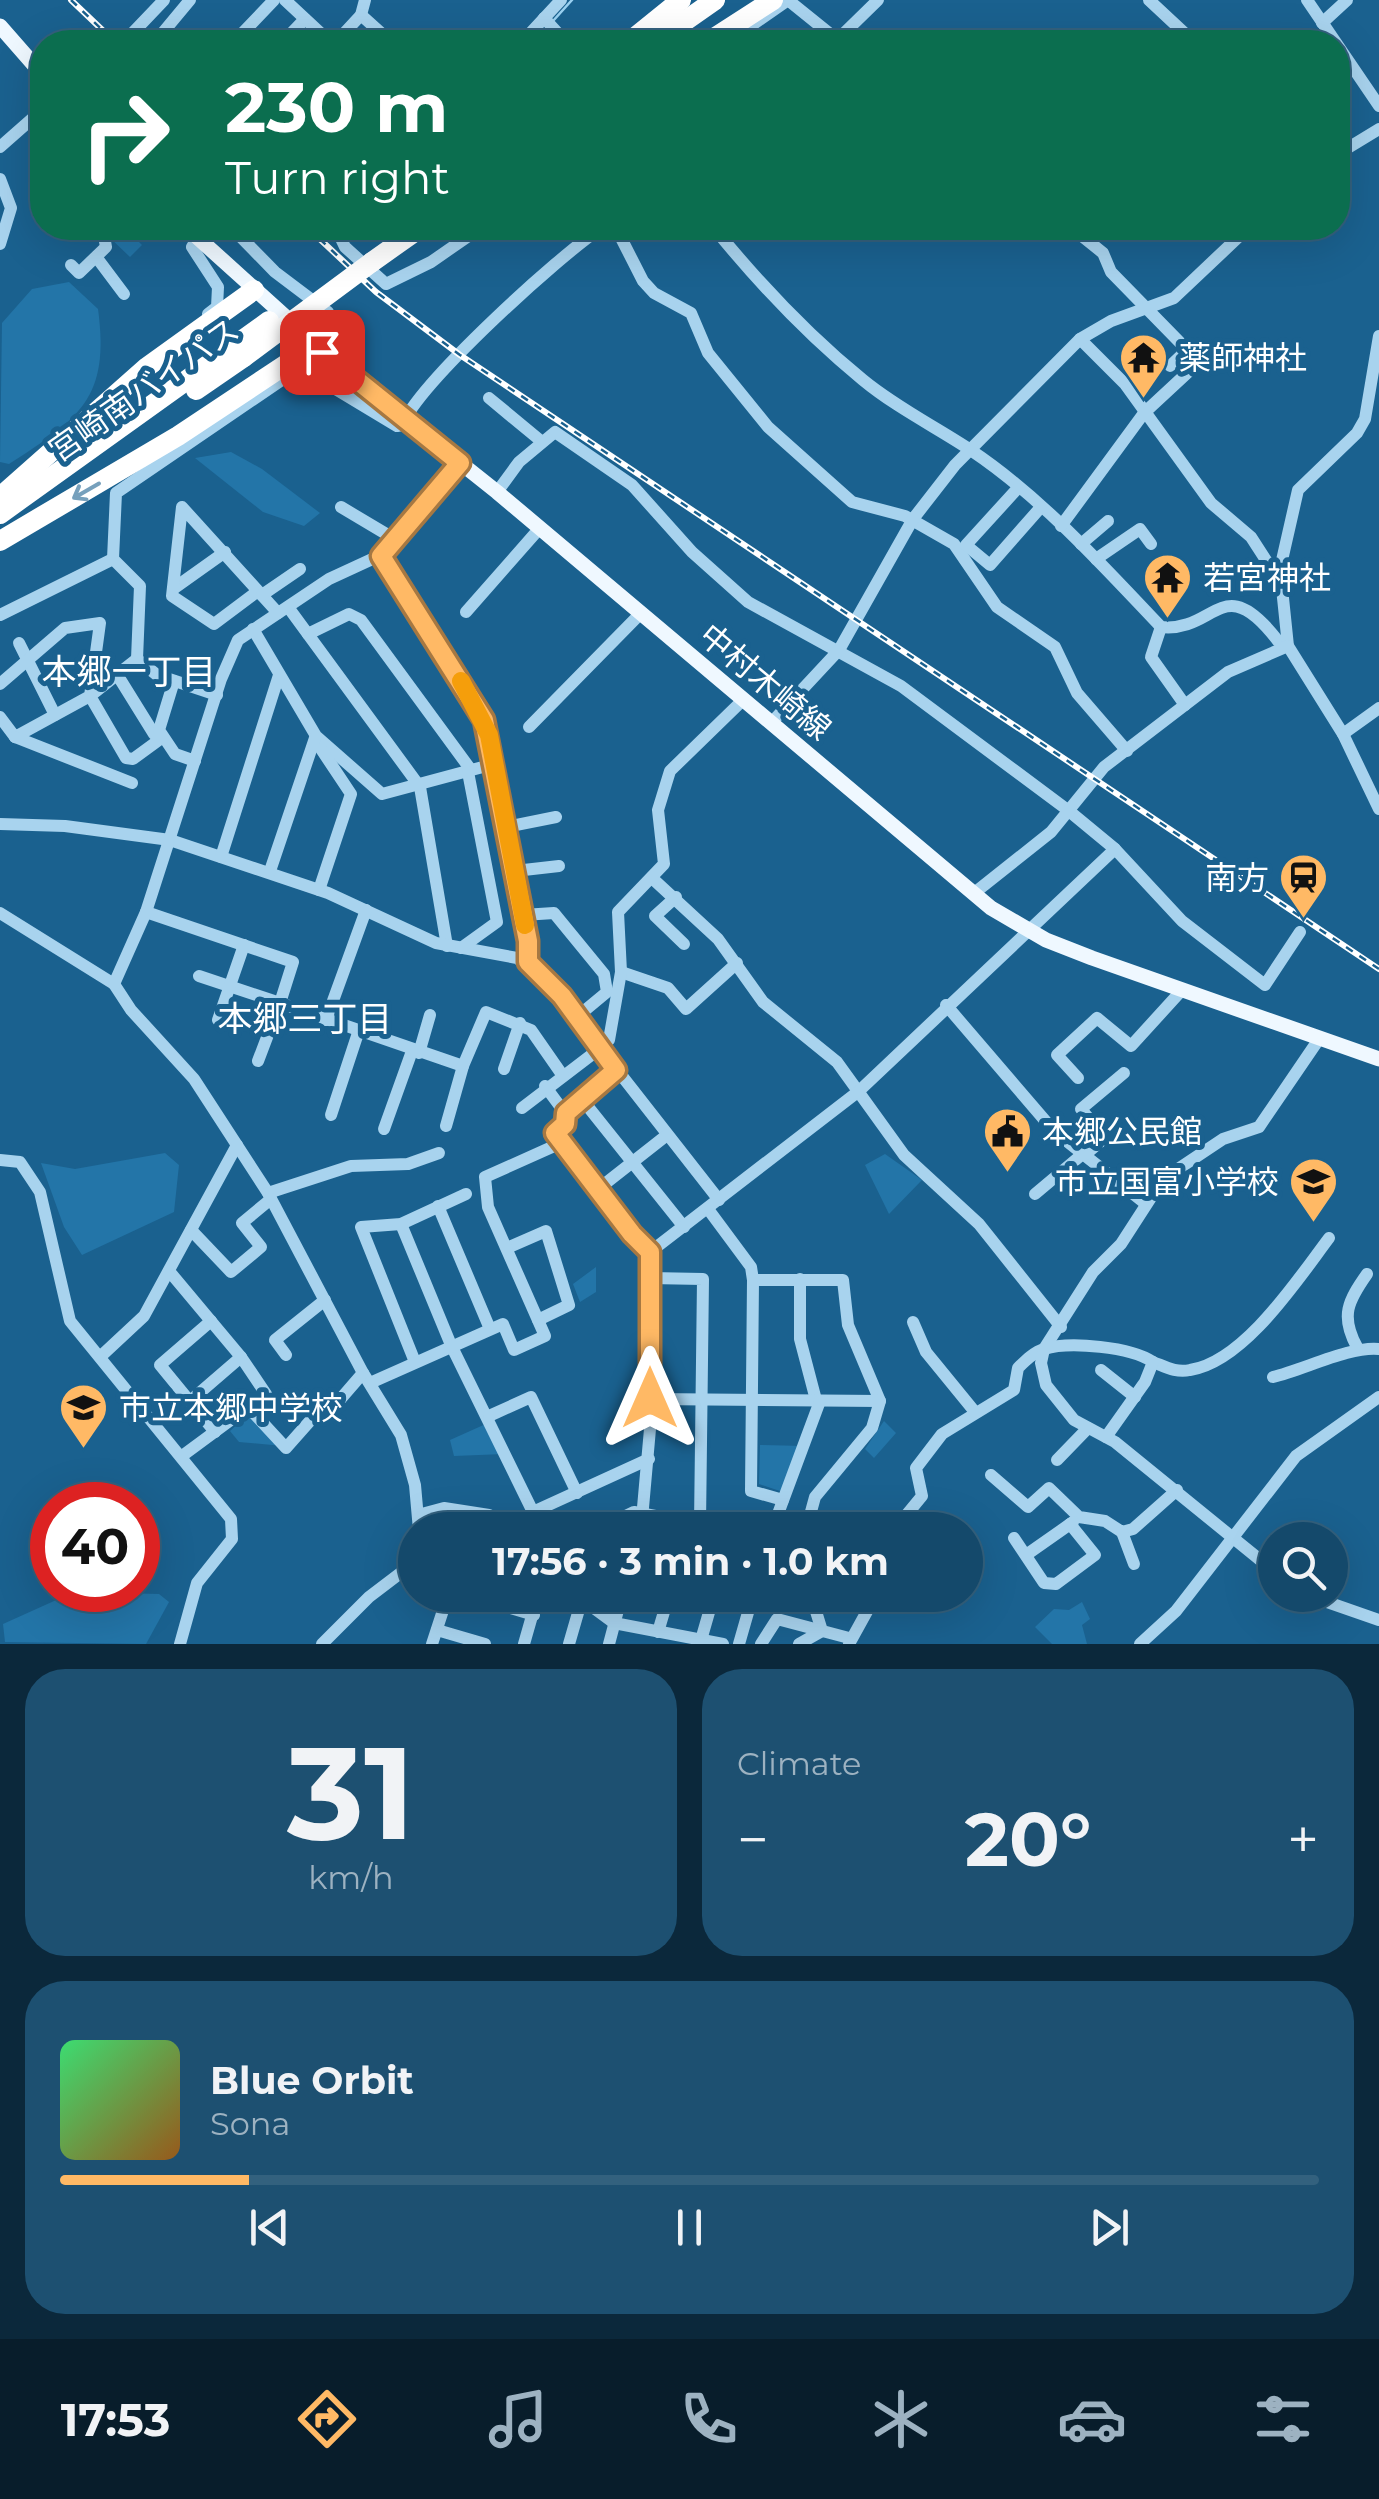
<!DOCTYPE html>
<meta charset="utf-8">
<style>
:root{--surface:#14496b;--page:#1d5071;--text:#f1f3f6;--muted:#9db2c1;--line:#33617e;--accent:#ffb965}
body{margin:0;font-family:Montserrat,"Noto Sans JP",sans-serif;background:var(--page);color:var(--text);height:100vh;display:flex;flex-direction:column;font-size:38px;white-space:nowrap}
*{box-sizing:border-box;margin:0}
p{font-size:32px;color:var(--muted)}
.icon{flex:none;width:55px;height:55px;fill:none;stroke:currentColor;stroke-width:2;stroke-linecap:round;stroke-linejoin:round}
.map{position:relative;height:1644px;overflow:hidden}
.panel{display:flex;flex-direction:column;gap:25px;padding:25px;background:#0b283b;flex:1}
.panel>*{flex:none}
.guide{position:absolute;left:30px;top:30px;width:1320px;height:210px;border-radius:40px;box-shadow:0 10px 40px #0002,0 0 0 2px var(--line);background:#0b6e4f;color:#fff;overflow:hidden}
.controls{position:absolute;left:1258px;top:1522px;display:grid;gap:20px}
.controls a{display:grid;place-items:center;width:90px;height:90px;border-radius:50%;background:var(--surface);box-shadow:0 10px 40px #0002,0 0 0 2px var(--line);font-size:50px}
.speed{position:absolute;left:30px;top:1482px;display:flex;gap:20px;font-size:50px;font-weight:700;text-align:center}
.speed>*{display:grid;place-content:center;width:130px;height:130px;border-radius:50%;background:var(--surface);box-shadow:0 10px 40px #0002,0 0 0 2px var(--line);line-height:1}
.speed .limit{border:15px solid #d22;background:#fff;color:#111}
.pin{position:absolute;display:grid;place-items:center;width:85px;height:85px;color:#fff;margin:-42px;border-radius:20px;box-shadow:0 5px 15px #0006}
.me{position:absolute;width:110px;margin:-55px;rotate:0deg;stroke-linejoin:round;filter:drop-shadow(0 0 8px #0008)}
.turn{display:flex;align-items:center;gap:35px;height:210px;padding:0 30px;font-size:45px}
.turn .icon{width:130px;height:130px;stroke-width:2.5}
.turn b{display:block;font-size:70px;line-height:85px}
.big{font-size:75px;font-weight:700;line-height:1.1}
.panel .card{flex:1;display:flex;flex-direction:column;justify-content:center;gap:15px;min-width:0;padding:0 35px;border-radius:40px;background:var(--page)}
.panel .dial{align-items:center;gap:0}
.dial b{font-size:130px;line-height:1}
.song{display:flex;align-items:center;gap:30px}
.cover{width:120px;height:120px;border-radius:15px;background:linear-gradient(135deg,hsl(140 70% 55%),hsl(30 70% 35%))}
.played{height:10px;border-radius:5px;background:linear-gradient(90deg,var(--accent) 15%,var(--line) 15%)}
.keys{display:flex;justify-content:space-around;direction:ltr}
.heat{display:flex;justify-content:space-between;align-items:center;font-size:55px;direction:ltr}
.panel .tiles{flex:1;display:grid;gap:25px;grid-template-columns:1fr 1fr}
.card:last-child{grid-column:span 2}
.trip{position:absolute;left:398px;top:1512px;width:585px;height:100px;border-radius:50px;background:var(--surface);box-shadow:0 10px 40px #0002,0 0 0 2px var(--line);font-weight:700;line-height:100px;text-align:center}
.menu{display:flex;height:160px;justify-content:space-around;align-items:center;background:#081d2b;color:var(--muted)}
.menu .icon{width:70px;height:70px}
.menu .current{color:var(--accent)}
.menu b{font-size:45px;color:var(--text)}
.map>svg:first-child{display:block}
</style>
<div class="map">
<svg width="1379" height="1644" viewBox="0 0 1379 1644">
<rect width="100%" height="100%" fill="#1a618f"/>
<g fill="#2375a8">
<path d="M117 228H125L142 245 130 257 108 236Z"/>
<path d="M69 282 98 309C110 398 80 418 9 464L0 462 2 323 32 289Z"/>
<path d="M231 452 262 469 320 513 304 526 263 512 195 458Z"/>
<path d="M165 1153 179 1165 174 1212 82 1255 64 1227 41 1163 75 1169Z"/>
<path d="M885 1154 922 1180 889 1214 865 1165Z"/>
<path d="M596 1267V1292L580 1302 573 1284Z"/>
<path d="M250 1413 283 1446 239 1442 230 1431Z"/>
<path d="M884 1421 896 1433 874 1458 865 1449Z"/>
<path d="M488 1423 504 1454 454 1456 450 1440Z"/>
<path d="M760 1445 804 1446 783 1492 759 1484Z"/>
<path d="M74 1592 159 1594 169 1602 146 1644 5 1642 3 1624Z"/>
<path d="M1082 1602 1090 1619 1082 1625 1087 1644H1052L1035 1627 1054 1609 1069 1610Z"/>
</g>
<g fill="none" stroke-linecap="round" stroke-linejoin="round">
<g stroke="#9ad1f1" stroke-width="2.5">
<path d="M553 21 572 0"/>
<path d="M534 42 548 27"/>
</g>
<g stroke="#a8d3ee" stroke-width="12">
<path d="M285 0 330 42"/>
<path d="M1149 0 1194 42"/>
<path d="M1307 0 1379 106"/>
<path d="M361 15 391 42"/>
<path d="M544 18 566 42"/>
<path d="M1322 23 1347 0"/>
<path d="M124 42 164 0"/>
<path d="M155 42 190 0"/>
<path d="M234 42 274 0"/>
<path d="M283 42 305 19"/>
<path d="M336 42 361 15 365 0"/>
<path d="M522 42 561 0"/>
<path d="M728 42 788 0 840 42"/>
<path d="M835 42 878 0"/>
<path d="M0 147 42 110"/>
<path d="M1338 154 1379 129"/>
<path d="M0 179 11 208 0 244"/>
<path d="M204 228 192 247 218 287 217 307 208 314"/>
<path d="M232 228 275 272 328 312"/>
<path d="M264 228H332"/>
<path d="M336 228 345 247 386 284 431 262 480 228"/>
<path d="M616 228 643 281 654 293 691 313 708 353 768 427 852 502 905 516 954 544 997 607 1055 647 1077 693 1127 751"/>
<path d="M714 228C758 282 809 336 863 380 897 408 936 427 972 451 1042 498 1103 566 1161 627 1216 633 1222 568 1278 641L1287 642"/>
<path d="M97 258 124 294"/>
<path d="M71 265 79 273 106 247 104 236 113 228"/>
<path d="M1379 336 1365 419 1357 433 1298 490 1280 569 1288 646 1343 734 1379 809"/>
<path d="M1080 339 1125 384 1211 503 1251 537 1273 571 1280 573"/>
<path d="M287 363 294 351V328"/>
<path d="M1170 366 1188 349"/>
<path d="M489 398 541 441"/>
<path d="M1017 489 966 545 990 565 1041 507"/>
<path d="M497 492 519 462 555 432 632 485 692 552 748 602 901 686 1069 811 1115 849 1182 921 1265 985 1300 932"/>
<path d="M341 507 398 541"/>
<path d="M1061 526 1144 413 1199 362 1111 272 1103 253 1072 228"/>
<path d="M1081 544 1108 521"/>
<path d="M381 555 484 720 529 941 528 963"/>
<path d="M1096 559 1140 529 1151 544"/>
<path d="M173 589 225 552"/>
<path d="M258 591 214 624 172 596 182 507 278 613"/>
<path d="M262 595 300 569"/>
<path d="M288 607 420 787 447 946"/>
<path d="M466 612 539 529"/>
<path d="M0 615 113 559"/>
<path d="M1161 627 1151 657 1185 705"/>
<path d="M253 629 316 736 382 794 494 764"/>
<path d="M308 634 349 614 361 620 471 770"/>
<path d="M19 643 55 715"/>
<path d="M137 659 90 696 126 758 133 759 159 740"/>
<path d="M118 676 154 734"/>
<path d="M174 681 159 730 175 754 195 761"/>
<path d="M0 684 65 628 100 623 90 696 15 737 0 717"/>
<path d="M217 695 157 675 137 659 140 586 113 559 116 493 295 371 314 376 397 426 402 425C422 380 558 257 601 228"/>
<path d="M771 723 839 650 913 519 955 465 1080 339 1111 321 1174 298 1248 228"/>
<path d="M529 727 641 613"/>
<path d="M1343 734 1379 708"/>
<path d="M15 737 132 783"/>
<path d="M315 740 351 794 319 890"/>
<path d="M0 824 65 826 170 840 328 893 436 943 517 958 552 985 596 1042"/>
<path d="M506 827 556 817"/>
<path d="M221 857 279 675"/>
<path d="M270 871 315 738"/>
<path d="M515 871 559 866"/>
<path d="M653 879 718 939 763 1002 837 1062 904 1155 979 1224 1061 1327"/>
<path d="M973 894 1051 832 1104 767 1228 672 1288 646"/>
<path d="M676 897 655 916 684 944"/>
<path d="M146 912 293 962 280 1003 463 1066"/>
<path d="M0 913 114 984 131 1010 194 1079 268 1193 363 1373 401 1435 415 1485 419 1530"/>
<path d="M523 915 554 913 604 974 607 992 578 1016"/>
<path d="M461 948 497 922 468 772"/>
<path d="M621 972 668 988 686 1009 737 963"/>
<path d="M199 976 280 1003 258 1061"/>
<path d="M114 984 146 912 221 679 238 640 329 579 381 555 460 463"/>
<path d="M946 1005 1054 1131 1146 1204"/>
<path d="M218 1020 244 945"/>
<path d="M326 1020 366 910"/>
<path d="M609 1040 621 972 618 912 664 864 658 810 670 771 743 700"/>
<path d="M419 1053 430 1015"/>
<path d="M604 1053 719 1200"/>
<path d="M504 1069 520 1023"/>
<path d="M616 1070 565 1113V1124L555 1133 650 1252"/>
<path d="M1078 1078 1057 1055 1097 1018 1131 1046 1182 990"/>
<path d="M545 1086 565 1113"/>
<path d="M581 1098 684 1227"/>
<path d="M522 1108 594 1053"/>
<path d="M331 1115 359 1030"/>
<path d="M446 1126 463 1066 486 1012 531 1030 563 1076"/>
<path d="M384 1129 412 1051"/>
<path d="M1086 1154 1100 1142 1101 1133 1081 1109 1124 1073"/>
<path d="M0 1160 20 1162 40 1192 70 1321 231 1519 232 1539 197 1583 180 1644"/>
<path d="M597 1190 667 1135"/>
<path d="M268 1193 351 1166 408 1164 439 1153"/>
<path d="M1035 1194 1085 1152"/>
<path d="M438 1206 490 1329"/>
<path d="M708 1209 751 1267 753 1280 751 1491 783 1500"/>
<path d="M401 1224 451 1345 533 1512 536 1530"/>
<path d="M191 1230 231 1272 261 1247 242 1223 271 1199"/>
<path d="M507 1248 546 1231 569 1305 538 1320"/>
<path d="M169 1271 241 1357 266 1394 182 1456"/>
<path d="M650 1278 703 1279 700 1524"/>
<path d="M800 1279V1339L816 1400"/>
<path d="M753 1280H843L848 1325 880 1401 872 1428 815 1497 806 1530"/>
<path d="M211 1321 160 1365 215 1432"/>
<path d="M913 1322 926 1352 975 1412"/>
<path d="M1357 1347C1340 1316 1348 1301 1367 1274"/>
<path d="M286 1355 275 1340 325 1300"/>
<path d="M100 1357 144 1316 237 1145"/>
<path d="M415 1362 361 1227 401 1224 466 1194"/>
<path d="M1153 1362C1166 1367 1176 1373 1190 1370 1244 1362 1298 1279 1329 1238"/>
<path d="M1101 1370 1135 1397"/>
<path d="M1273 1377C1305 1369 1351 1346 1379 1349"/>
<path d="M370 1383 503 1324 514 1350 545 1336 488 1207 485 1177 561 1143"/>
<path d="M650 1399 880 1401"/>
<path d="M190 1401 241 1357"/>
<path d="M249 1408 286 1448 325 1404 331 1410 363 1373"/>
<path d="M489 1416 531 1397 577 1493"/>
<path d="M1057 1460 1088 1428"/>
<path d="M991 1475 1028 1507 1049 1488 1079 1517 1105 1521 1122 1532 1133 1529 1177 1490"/>
<path d="M533 1512 649 1459"/>
<path d="M418 1515 444 1508 489 1515"/>
<path d="M597 1530 634 1512 730 1530"/>
<path d="M641 1530 650 1429V1252L859 1091 1115 849"/>
<path d="M772 1530 820 1401"/>
<path d="M894 1530 922 1496 916 1468 942 1434 1014 1390 1018 1368C1025 1361 1035 1351 1044 1349 1070 1341 1131 1347 1153 1362L1145 1382 1106 1437"/>
<path d="M1122 1532 1134 1564"/>
<path d="M1014 1538 1044 1583 1056 1584 1095 1555 1070 1524"/>
<path d="M1026 1555 1073 1522"/>
<path d="M1275 1572 1115 1442 1074 1420 1046 1385 1041 1363 1044 1349 1093 1272 1121 1244 1163 1179 1223 1139 1259 1127 1319 1039"/>
<path d="M467 1595 534 1615"/>
<path d="M576 1595 614 1623 723 1644"/>
<path d="M811 1595 822 1631"/>
<path d="M1307 1595 1379 1620"/>
<path d="M437 1630 485 1644"/>
<path d="M658 1632 669 1595"/>
<path d="M701 1640 714 1595"/>
<path d="M322 1644 369 1597 415 1562"/>
<path d="M432 1644 448 1595"/>
<path d="M524 1644 538 1595"/>
<path d="M569 1644 582 1599"/>
<path d="M609 1644 622 1595"/>
<path d="M739 1644 753 1595"/>
<path d="M761 1644 777 1619 849 1638"/>
<path d="M799 1644 822 1631"/>
<path d="M849 1644 876 1595"/>
<path d="M1140 1644 1176 1611 1296 1456 1379 1397"/>
</g>
<g stroke="#eff8ff" stroke-width="15">
<path d="M0 26 42 74"/>
<path d="M187 228 350 375 497 492 991 908 1046 940 1092 958 1379 1059"/>
</g>
<g stroke="#fff" stroke-width="20">
<path d="M629 42 681 0"/>
<path d="M655 42 715 0"/>
<path d="M708 42 773 0"/>
<path d="M372 262 420 228"/>
<path d="M196 390 244 357"/>
<path d="M0 497 147 367 254 290"/>
<path d="M0 514 269 321"/>
<path d="M0 541 178 436 297 357 325 361 350 375"/>
</g>
<defs>
<g id="rail">
<path d="M71 0 115 42"/>
<path d="M308 228 376 292 460 355 1379 969"/>
</g>
</defs>
<use href="#rail" stroke="#fff" stroke-width="6"/>
<use href="#rail" stroke="#1a618f" stroke-width="2.5" stroke-dasharray="8" stroke-linecap="butt"/>
<path stroke="#a8d3ee" stroke-width="12" d="M596 1042 604 1053"/>
<path stroke="#fff" stroke-width="20" d="M244 357 372 262"/>
</g>
<defs><path id="oneway-shaft" d="M-6 0H5M1.5-3L5.5 0L1.5 3" fill="none" stroke-width="1.6" stroke-linecap="round" stroke-linejoin="round" transform="scale(2.5)"/></defs>
<use stroke="#76a0bc" href="#oneway-shaft" transform="translate(86 491) rotate(150)"/>
<g fill="none" stroke-linecap="round" stroke-linejoin="round">
<defs>
<path id="route" d="M322 352 460 463 381 556 484 720 528 941V962L562 996 616 1070 566 1113 565 1124 555 1133 632 1234 650 1252V1398"/>
</defs>
<use href="#route" stroke="#a67842" stroke-width="25"/>
<use href="#route" stroke="#ffb965" stroke-width="18"/>
<path stroke="#f59e0b" stroke-width="18" d="M461 681 489 735 525 925"/>
</g>
<defs>
<symbol id="temple-pin" viewBox="-11 -11 22 30"><path d="M0 17L-7.5 6A9.5 9.5 0 1 1 7.5 6Z" fill="#ffb965" stroke="#1a618f"/><path d="M0-6L5-2H3V0L6.5 2.5H4V6H1.5V3h-3V6H-4V2.5H-6.5L-3 0V-2H-5Z" fill="#111"/></symbol>
<symbol id="station-pin" viewBox="-11 -11 22 30"><path d="M0 17L-7.5 6A9.5 9.5 0 1 1 7.5 6Z" fill="#ffb965" stroke="#1a618f"/><path d="M-3-6H3Q5-6 5-4V2Q5 4 3 4L4.5 6H3L1.5 4h-3L-3 6H-4.5L-3 4Q-5 4-5 2V-4Q-5-6-3-6ZM-3.5-4v3h7v-3ZM-3.5 1v1.5H-2V1ZM2 1v1.5H3.5V1Z" fill="#111"/></symbol>
<symbol id="civic-pin" viewBox="-11 -11 22 30"><path d="M0 17L-7.5 6A9.5 9.5 0 1 1 7.5 6Z" fill="#ffb965" stroke="#1a618f"/><path d="M-.6-6.5H3V-4.5H.6V-3L4-1V1h2V6H-6V1h2V-1L-.6-3ZM-1.2 2.5V6h2.4V2.5Z" fill="#111"/></symbol>
<symbol id="school-pin" viewBox="-11 -11 22 30"><path d="M0 17L-7.5 6A9.5 9.5 0 1 1 7.5 6Z" fill="#ffb965" stroke="#1a618f"/><path d="M0-5L7-2L0 1L-7-2ZM-4 1L0 2.5L4 1V4Q0 6-4 4Z" fill="#111"/></symbol>
</defs>
<g fill-rule="evenodd">
<use href="#temple-pin" x="1116" y="330" width="55" height="75"/>
<use href="#temple-pin" x="1140" y="550" width="55" height="75"/>
<use href="#station-pin" x="1276" y="850" width="55" height="75"/>
<use href="#civic-pin" x="980" y="1104" width="55" height="75"/>
<use href="#school-pin" x="1286" y="1154" width="55" height="75"/>
<use href="#school-pin" x="56" y="1380" width="55" height="75"/>
</g>
<g text-anchor="middle" stroke-width="10" stroke-linejoin="round" paint-order="stroke">
<g font-size="32" fill="#fff" stroke="#1a618f" text-anchor="start">
<text x="1179" y="369">薬師神社</text>
<text x="1203" y="589">若宮神社</text>
<text x="1269" y="889" text-anchor="end">南方</text>
<text x="1042" y="1143">本郷公民館</text>
<text x="1279" y="1193" text-anchor="end">市立国富小学校</text>
<text x="119" y="1419">市立本郷中学校</text>
</g>
<g font-size="32" fill="#fff" stroke="#1a618f">
<text transform="translate(144 390) rotate(-35)" y="11">宮崎南バイパス</text>
<text transform="translate(765 682) rotate(40)" y="11">中村木崎線</text>
</g>
<g font-size="35" fill="#fff" stroke="#1a618f">
<text x="129" y="684">本郷一丁目</text>
<text x="305" y="1031">本郷三丁目</text>
</g>
</g>
</svg>
<div class="controls">
<a><svg class="icon" aria-label="search" viewBox="0 0 24 24"><circle cx="10" cy="10" r="6"/><path d="M15 15l6 6"/></svg></a>
</div>
<div class="speed"><div class="limit">40</div></div>
<div class="pin" style="left:322px;top:352px;background:#d93025"><svg class="icon" aria-label="arrive" viewBox="0 0 24 24"><path d="M6 21V4h12l-3 4 3 4H6"/></svg></div>
<svg class="me" style="left:650px;top:1398px" viewBox="-20 -20 40 40"><path d="M0-17L14 15 0 8-14 15z" fill="#ffb965" stroke="#fff" stroke-width="4"/></svg>
<div class="trip">17:56 · 3 min · 1.0 km</div>
<div class="guide">
<div class="turn"><svg class="icon" aria-label="right" viewBox="0 0 24 24"><path d="M7 20v-9h11M14 6l5 5-5 5"/></svg><div><b>230 m</b>Turn right</div></div>
</div>
</div>
<section class="panel">
<div class="tiles">
<div class="card dial"><b>31</b><p>km/h</p></div>
<div class="card"><p>Climate</p>
<div class="heat"><a>−</a><b class="big">20°</b><a>+</a></div>
</div>
<div class="card">
<div class="song"><i class="cover"></i><div><b>Blue Orbit</b><p>Sona</p></div></div>
<div class="played"></div>
<div class="keys"><svg class="icon" aria-label="previous" viewBox="0 0 24 24"><path d="M18 5L8 12l10 7zM5 5v14"/></svg><svg class="icon" aria-label="pause" viewBox="0 0 24 24"><path d="M8 5v14M16 5v14"/></svg><svg class="icon" aria-label="next" viewBox="0 0 24 24"><path d="M6 5l10 7-10 7zM19 5v14"/></svg></div>
</div>
</div>
</section>
<nav class="menu">
<b>17:53</b>
<svg class="icon current" aria-label="directions" viewBox="0 0 24 24"><path d="M12 3l9 9-9 9-9-9zM9 14v-3h6M13 9l2 2-2 2"/></svg>
<svg class="icon" aria-label="music" viewBox="0 0 24 24"><path d="M9 18V5l10-2v13"/><circle cx="6" cy="18" r="3"/><circle cx="16" cy="16" r="3"/></svg>
<svg class="icon" aria-label="phone" viewBox="0 0 24 24"><path d="M5 4h4l2 5-3 2q2 4 5 5l2-3 5 2v4C11 20 4 13 5 4z"/></svg>
<svg class="icon" aria-label="climate" viewBox="0 0 24 24"><path d="M12 3v18M4 7l16 10M4 17L20 7"/></svg>
<svg class="icon" aria-label="car" viewBox="0 0 24 24"><path d="M5 17H2v-5l4-1 3-4h7l3 4 3 1v5h-3M9 17h6M6 11h13"/><circle cx="7" cy="17" r="2"/><circle cx="17" cy="17" r="2"/></svg>
<svg class="icon" aria-label="filters" viewBox="0 0 24 24"><path d="M4 7h16M4 17h16"/><circle cx="9" cy="7" r="2"/><circle cx="15" cy="17" r="2"/></svg>
</nav>
